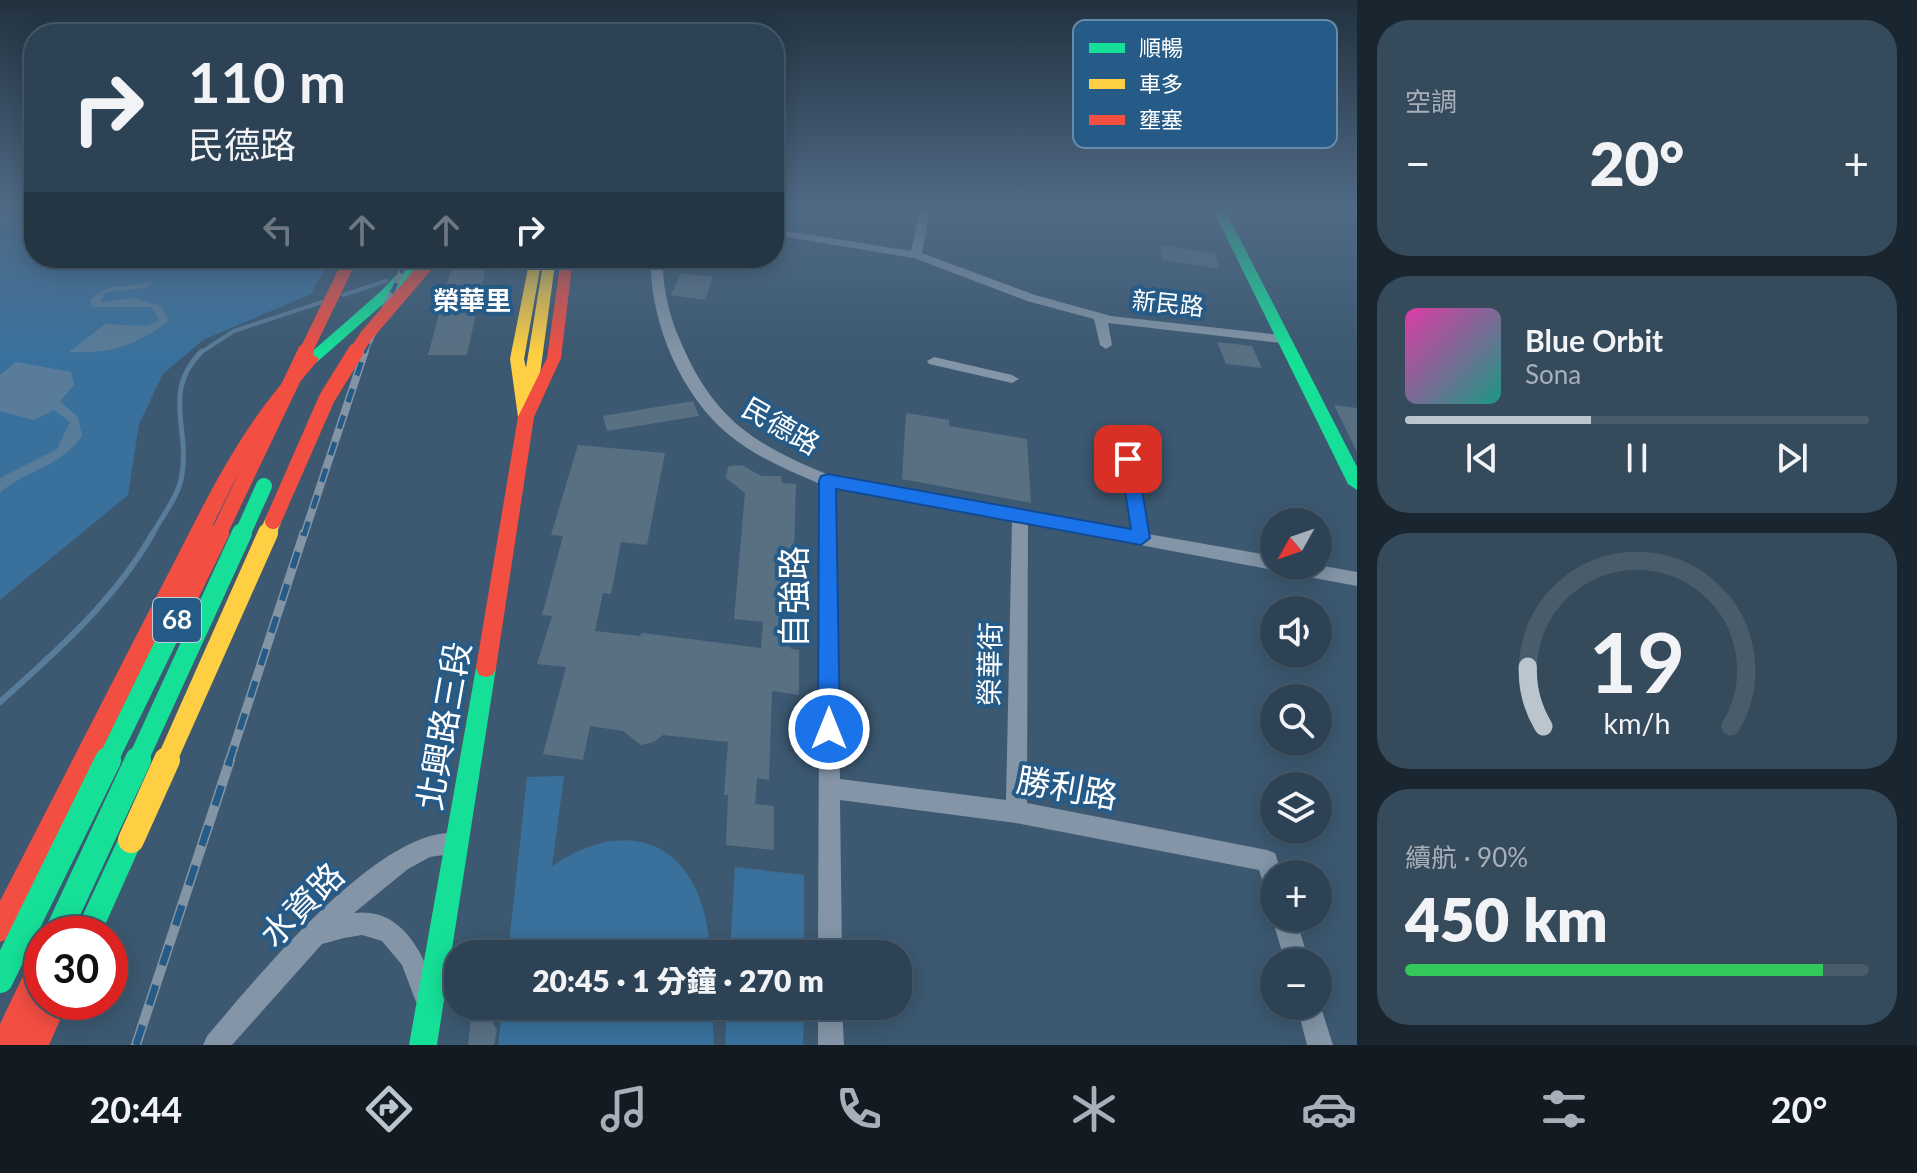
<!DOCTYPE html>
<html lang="zh-TW">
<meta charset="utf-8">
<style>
:root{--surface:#2d4355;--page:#354a5b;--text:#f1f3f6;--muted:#a7b0b9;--line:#485c6c;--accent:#bbc5cd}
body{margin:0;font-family:Lato,"Noto Sans TC",sans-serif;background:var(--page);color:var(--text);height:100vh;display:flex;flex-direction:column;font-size:30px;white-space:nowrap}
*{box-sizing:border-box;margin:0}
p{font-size:26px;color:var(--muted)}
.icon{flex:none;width:44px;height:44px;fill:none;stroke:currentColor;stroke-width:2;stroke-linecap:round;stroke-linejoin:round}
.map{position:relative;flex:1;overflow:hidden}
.details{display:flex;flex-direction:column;gap:20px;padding:20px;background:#19252f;width:560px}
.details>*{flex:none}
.banner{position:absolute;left:24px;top:24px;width:760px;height:244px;border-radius:32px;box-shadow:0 4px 20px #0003,0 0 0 2px var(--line);background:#2d4355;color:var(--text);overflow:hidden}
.needle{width:52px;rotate:230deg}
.controls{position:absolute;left:1260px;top:508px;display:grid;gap:16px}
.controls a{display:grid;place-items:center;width:72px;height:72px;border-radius:50%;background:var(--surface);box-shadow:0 4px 20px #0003,0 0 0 2px var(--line);font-size:40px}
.speed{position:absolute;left:24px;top:916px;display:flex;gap:16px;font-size:40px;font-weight:700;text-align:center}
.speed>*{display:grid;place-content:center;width:104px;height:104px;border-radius:50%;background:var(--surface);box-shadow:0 4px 20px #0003,0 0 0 2px var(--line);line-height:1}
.speed .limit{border:12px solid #d22;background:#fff;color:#111}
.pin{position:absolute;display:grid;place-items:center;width:68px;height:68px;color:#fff;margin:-34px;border-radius:16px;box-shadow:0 4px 12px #0006}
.me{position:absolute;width:88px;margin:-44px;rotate:0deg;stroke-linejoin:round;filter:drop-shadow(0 0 6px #0008)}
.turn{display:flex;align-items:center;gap:28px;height:168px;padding:0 32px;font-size:36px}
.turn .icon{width:104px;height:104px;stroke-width:2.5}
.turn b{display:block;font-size:56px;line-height:68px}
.lanes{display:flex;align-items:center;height:76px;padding:0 32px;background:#0003;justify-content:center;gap:40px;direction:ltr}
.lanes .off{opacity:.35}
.big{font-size:60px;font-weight:800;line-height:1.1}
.details .card{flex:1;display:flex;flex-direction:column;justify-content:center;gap:12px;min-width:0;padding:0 28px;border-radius:32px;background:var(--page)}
.details .dial{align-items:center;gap:0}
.dial svg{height:208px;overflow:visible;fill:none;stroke:var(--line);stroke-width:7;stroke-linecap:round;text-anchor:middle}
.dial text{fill:var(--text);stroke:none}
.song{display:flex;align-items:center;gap:24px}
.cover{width:96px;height:96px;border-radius:12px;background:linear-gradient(135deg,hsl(320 70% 55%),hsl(170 70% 35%))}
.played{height:8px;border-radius:4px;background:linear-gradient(90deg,var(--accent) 40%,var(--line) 40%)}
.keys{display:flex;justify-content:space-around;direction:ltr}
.heat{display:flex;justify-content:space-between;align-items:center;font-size:44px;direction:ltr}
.charge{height:12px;border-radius:6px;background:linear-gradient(90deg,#34c759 90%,var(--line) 0)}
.trip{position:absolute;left:444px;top:940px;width:468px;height:80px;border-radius:32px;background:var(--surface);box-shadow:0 4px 20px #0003,0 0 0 2px var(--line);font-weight:800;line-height:80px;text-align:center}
.dock{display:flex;height:128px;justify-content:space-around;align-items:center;background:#121b22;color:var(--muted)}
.dock .icon{width:56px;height:56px}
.dock .on{color:var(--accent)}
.dock b{font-size:36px;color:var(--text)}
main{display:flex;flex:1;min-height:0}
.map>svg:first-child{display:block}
</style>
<main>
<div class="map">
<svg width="1357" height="1045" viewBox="0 0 1357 1045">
<rect width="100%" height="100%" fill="#3c5971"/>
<g fill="#3a719c">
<path d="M0 208H34V258H331L311 294 203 340 163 374 139 424 128 495 0 600Z"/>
<path d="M564 776 552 866C639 808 706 853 710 954H508L527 777Z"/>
<path d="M735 867 804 875V954H730Z"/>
<path d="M503 1006H712L714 1045H498Z"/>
<path d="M727 1006H804L803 1045H725Z"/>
</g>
<g fill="#587c99">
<path d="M153 282 144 288 106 292 100 302 135 298 161 306 169 320C137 346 110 354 69 352L105 324 148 326 160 320 151 307H92L90 299 108 288Z"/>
<path d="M16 362 71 372 74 385 60 401 78 417 82 436C59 469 27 468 0 493V478L57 449 70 422 54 410 34 420 0 411V375Z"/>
</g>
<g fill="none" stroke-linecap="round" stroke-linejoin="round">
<g stroke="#587c99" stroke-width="4">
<path d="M343 295 386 281"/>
<path d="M200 353 234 331 322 302"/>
</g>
<path stroke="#587c99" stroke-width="5" d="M152 535C161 518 177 498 181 480 192 429 160 393 202 351"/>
<path stroke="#587c99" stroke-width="6" d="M0 702C57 651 115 600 153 533"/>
</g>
<g fill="#597083">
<path d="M1160 245 1215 253 1219 269 1163 260Z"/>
<path d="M454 258H488L467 355H428Z"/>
<path d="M681 273 713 277 705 300 671 295Z"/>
<path d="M1217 342 1252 346 1262 368 1226 364Z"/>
<path d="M693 401 699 416 607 431 603 416Z"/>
<path d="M1334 405 1357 408V452Z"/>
<path d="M906 413 949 420V426L1027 439 1031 503 902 479Z"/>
<path d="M578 445 665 453 647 545 621 542 611 594 603 593 595 631 640 636 642 633 761 648 763 622 734 619 745 493 726 478 727 471 729 466 742 465 761 476H781L782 483 796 484 791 649 799 650V695L772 691 769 780 757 778 755 804 774 806V850L726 845 728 795H724L728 742 663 735 654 742 641 745 623 731 590 726 583 760 543 754 566 667 537 664 552 616 542 615 563 536 551 535Z"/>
<path d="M472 1006 486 1011 497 1030 494 1045H468Z"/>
</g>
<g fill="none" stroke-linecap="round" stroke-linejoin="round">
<g fill="#8395a6" fill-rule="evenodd">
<path d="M920 208H930L922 253 1035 295 1111 316 1281 335 1287 339 1281 343 1108 323 1112 345 1106 349 1100 345 1094 319 1027 301 914 258 774 235V229L911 251Z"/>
<path d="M651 258H663C662 289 670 319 683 347 716 422 758 446 831 476L1132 530 1121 459 1128 454 1135 459 1148 534 1274 556V566L1318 565 1357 572V586L1287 573 1280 568 1274 570 1028 524 1027 803 1267 850 1275 853 1282 874H1274V895L1266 892 1259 870 1016 823 840 800 842 954H818L820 484C788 470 755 457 728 434 680 394 649 320 651 258ZM836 488 1012 521 1006 800 840 779Z"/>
<path d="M934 357 1012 375 1019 379 1012 383 929 364 927 361Z"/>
<path d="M448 833 464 836 467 844 464 852 430 857 408 869 354 913C403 907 424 955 437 993L434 1002 425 1005 416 1002 402 965 382 941 362 935 344 938 322 944 232 1045H203L207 1036C256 979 371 837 448 833Z"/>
<path d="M1274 914V918H1296L1309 962H1285L1272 918Z"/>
<path d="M1318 998 1333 1045H1307L1297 1006H1318Z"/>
<path d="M818 1006H842L844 1045H818Z"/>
</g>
<g fill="#16e098" fill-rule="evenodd">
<path d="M1212 208H1224L1357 467V490L1348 484Z"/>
<path d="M413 258H426L390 298 317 362H307V356L380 292Z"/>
<path d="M486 659 493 661 496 668 437 1045H409L476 668 479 661Z"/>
<path d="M131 828 140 831 143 840 101 934H74L122 831Z"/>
</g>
<path fill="#ffcf43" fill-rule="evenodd" d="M530 258H542L524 359 526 368 543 264 549 260 555 264 537 396 531 400 534 417 526 422 518 417 510 359Z"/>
<g fill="#f24e42" fill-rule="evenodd">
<path d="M561 258H573L561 358 534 417 496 668 493 675 486 677 479 675 476 668 518 417 547 358Z"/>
<path d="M312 354 319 359 279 407 235 480 9 938 0 942V901L203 506C232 451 263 400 307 356Z"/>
<path d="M42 953V1002H68L49 1045H0V1024L32 957Z"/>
</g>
<defs>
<path id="rail-far3" d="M364 353 408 258"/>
<path id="rail-far2" d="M304 535 365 351"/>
<path id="rail-far1" d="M229 762 304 533"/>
<path id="rail" d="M136 1045 230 760"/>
</defs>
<use href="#rail-far3" stroke="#8395a4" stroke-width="6"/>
<use href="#rail-far2" stroke="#8395a4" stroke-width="8"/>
<use href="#rail-far1" stroke="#8395a4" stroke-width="9"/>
<use href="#rail" stroke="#8395a4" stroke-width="10"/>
<use href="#rail-far3" stroke="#265b87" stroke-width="4" stroke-dasharray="11" stroke-linecap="butt"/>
<use href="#rail-far2" stroke="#265b87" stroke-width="5" stroke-dasharray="14" stroke-linecap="butt"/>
<use href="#rail-far1" stroke="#265b87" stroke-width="6" stroke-dasharray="17" stroke-linecap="butt"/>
<use href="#rail" stroke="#265b87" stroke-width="7" stroke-dasharray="21" stroke-linecap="butt"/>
<path stroke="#16e098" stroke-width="16" d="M242 535 264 486"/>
<g stroke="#16e098" stroke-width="20">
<path d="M107 762 177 619"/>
<path d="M137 762 242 533"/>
</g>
<g stroke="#16e098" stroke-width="26">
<path d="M57 934 138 760"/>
<path d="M0 980 108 760"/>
</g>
<path stroke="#ffcf43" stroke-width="16" d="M267 535 273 521"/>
<path stroke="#ffcf43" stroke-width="20" d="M166 762 268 533"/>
<path stroke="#ffcf43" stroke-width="26" d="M131 840 167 760"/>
<g stroke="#f24e42" stroke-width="13">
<path d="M305 353 351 258"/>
<path d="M355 353 366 336 433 258"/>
</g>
<g stroke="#f24e42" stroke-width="16">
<path d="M273 521 327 398 356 351"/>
<path d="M218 535 306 351"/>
</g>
<path stroke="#f24e42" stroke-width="20" d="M177 619 219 533"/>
</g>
<linearGradient id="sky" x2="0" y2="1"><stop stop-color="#21313e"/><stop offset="0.59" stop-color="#506a86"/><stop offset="1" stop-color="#506a86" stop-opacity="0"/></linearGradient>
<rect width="1357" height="354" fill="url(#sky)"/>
<path fill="#1a73e8" stroke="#114b97" stroke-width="2" d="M1128 453 1137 459 1150 538 1141 545 836 489 840 729 837 736 829 739 821 736 818 729 819 481 821 476 828 474 1131 529 1120 459Z"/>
<g text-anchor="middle" stroke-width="8" stroke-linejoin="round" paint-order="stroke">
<g font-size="24" fill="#fff" stroke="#265b87">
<text transform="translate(1168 304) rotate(6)" y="8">新民路</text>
</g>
<g font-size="26" font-weight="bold" fill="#fff" stroke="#265b87">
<text x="472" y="310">榮華里</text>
</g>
<rect fill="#265b87" stroke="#becedb" stroke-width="2" x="153" y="598" width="48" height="44" rx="6"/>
<g font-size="26" font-weight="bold" fill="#fff">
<text x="177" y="629">68</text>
</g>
<g font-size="28" fill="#fff" stroke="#265b87">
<text transform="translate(781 426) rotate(30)" y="10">民德路</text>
<text transform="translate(990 664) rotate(-89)" y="10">榮華街</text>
</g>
<g font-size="34" fill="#fff" stroke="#265b87">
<text transform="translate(794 597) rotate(-90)" y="12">自強路</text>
<text transform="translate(444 726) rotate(-80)" y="12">北興路三段</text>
<text transform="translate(1067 788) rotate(10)" y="12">勝利路</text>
<text transform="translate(302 905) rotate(-45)" y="12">水資路</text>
</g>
</g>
<rect x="1073" y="20" width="264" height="128" rx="12" fill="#265b87" stroke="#678cab" stroke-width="2"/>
<rect x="1089" y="43" width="36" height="10" fill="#16e098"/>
<rect x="1089" y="79" width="36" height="10" fill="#ffcf43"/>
<rect x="1089" y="115" width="36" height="10" fill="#f24e42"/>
<g font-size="22" fill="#fff">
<text x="1139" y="56">順暢</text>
<text x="1139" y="92">車多</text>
<text x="1139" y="128">壅塞</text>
</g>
</svg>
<div class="controls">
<a><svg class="needle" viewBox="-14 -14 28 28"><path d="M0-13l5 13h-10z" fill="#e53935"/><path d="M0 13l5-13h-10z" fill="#a7b0b9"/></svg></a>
<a><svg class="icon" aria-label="sound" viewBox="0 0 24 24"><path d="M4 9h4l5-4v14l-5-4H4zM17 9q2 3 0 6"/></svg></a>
<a><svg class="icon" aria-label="search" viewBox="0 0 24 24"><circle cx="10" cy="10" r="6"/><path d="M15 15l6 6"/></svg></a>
<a><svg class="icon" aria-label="layers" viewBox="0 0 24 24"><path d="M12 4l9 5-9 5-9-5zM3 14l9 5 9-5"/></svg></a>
<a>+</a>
<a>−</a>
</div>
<div class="speed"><div class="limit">30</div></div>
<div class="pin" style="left:1128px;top:459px;background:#d93025"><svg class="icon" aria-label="arrive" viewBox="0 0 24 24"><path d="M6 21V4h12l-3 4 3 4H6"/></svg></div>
<svg class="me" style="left:829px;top:729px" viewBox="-20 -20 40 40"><circle r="17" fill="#1a73e8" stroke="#fff" stroke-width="3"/><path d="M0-11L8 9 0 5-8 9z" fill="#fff"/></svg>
<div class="trip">20:45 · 1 分鐘 · 270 m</div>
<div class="banner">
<div class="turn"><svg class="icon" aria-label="right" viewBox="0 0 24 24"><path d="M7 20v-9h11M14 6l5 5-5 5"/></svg><div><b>110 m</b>民德路</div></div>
<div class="lanes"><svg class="icon off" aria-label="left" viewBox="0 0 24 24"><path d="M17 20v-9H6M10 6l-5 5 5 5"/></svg><svg class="icon off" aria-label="ahead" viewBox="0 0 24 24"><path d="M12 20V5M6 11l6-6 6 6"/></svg><svg class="icon off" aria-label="ahead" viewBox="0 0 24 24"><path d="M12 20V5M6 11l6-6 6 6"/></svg><svg class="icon" aria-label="right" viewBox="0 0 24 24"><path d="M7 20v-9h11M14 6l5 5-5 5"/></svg></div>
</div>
</div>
<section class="details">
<div class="card"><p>空調</p>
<div class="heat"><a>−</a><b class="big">20°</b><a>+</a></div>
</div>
<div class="card">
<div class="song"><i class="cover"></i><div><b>Blue Orbit</b><p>Sona</p></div></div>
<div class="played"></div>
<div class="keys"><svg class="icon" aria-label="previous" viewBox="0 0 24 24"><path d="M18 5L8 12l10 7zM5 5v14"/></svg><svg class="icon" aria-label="pause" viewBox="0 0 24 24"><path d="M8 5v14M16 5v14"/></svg><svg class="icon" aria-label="next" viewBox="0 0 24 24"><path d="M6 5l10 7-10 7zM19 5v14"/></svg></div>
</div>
<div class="card dial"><svg viewBox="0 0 100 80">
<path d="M14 69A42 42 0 1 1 86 69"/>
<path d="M14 69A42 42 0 0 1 8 46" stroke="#bbc5cd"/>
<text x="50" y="56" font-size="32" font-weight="700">19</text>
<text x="50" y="72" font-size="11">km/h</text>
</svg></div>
<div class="card"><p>續航 · 90%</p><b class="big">450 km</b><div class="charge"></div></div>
</section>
</main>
<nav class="dock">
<b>20:44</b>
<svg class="icon on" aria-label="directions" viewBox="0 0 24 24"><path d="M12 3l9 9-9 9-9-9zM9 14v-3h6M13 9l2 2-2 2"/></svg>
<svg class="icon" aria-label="music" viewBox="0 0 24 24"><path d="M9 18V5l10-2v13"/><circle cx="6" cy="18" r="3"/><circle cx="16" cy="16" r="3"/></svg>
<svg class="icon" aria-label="phone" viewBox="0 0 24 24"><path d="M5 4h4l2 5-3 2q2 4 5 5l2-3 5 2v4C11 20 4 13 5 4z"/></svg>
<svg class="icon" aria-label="climate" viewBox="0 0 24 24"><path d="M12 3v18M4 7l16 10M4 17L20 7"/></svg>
<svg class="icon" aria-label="car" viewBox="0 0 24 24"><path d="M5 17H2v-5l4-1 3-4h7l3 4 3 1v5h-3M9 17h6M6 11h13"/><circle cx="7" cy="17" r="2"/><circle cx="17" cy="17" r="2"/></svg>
<svg class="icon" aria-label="filters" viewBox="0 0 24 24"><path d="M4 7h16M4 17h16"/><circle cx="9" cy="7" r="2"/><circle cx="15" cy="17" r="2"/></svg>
<b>20°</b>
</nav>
